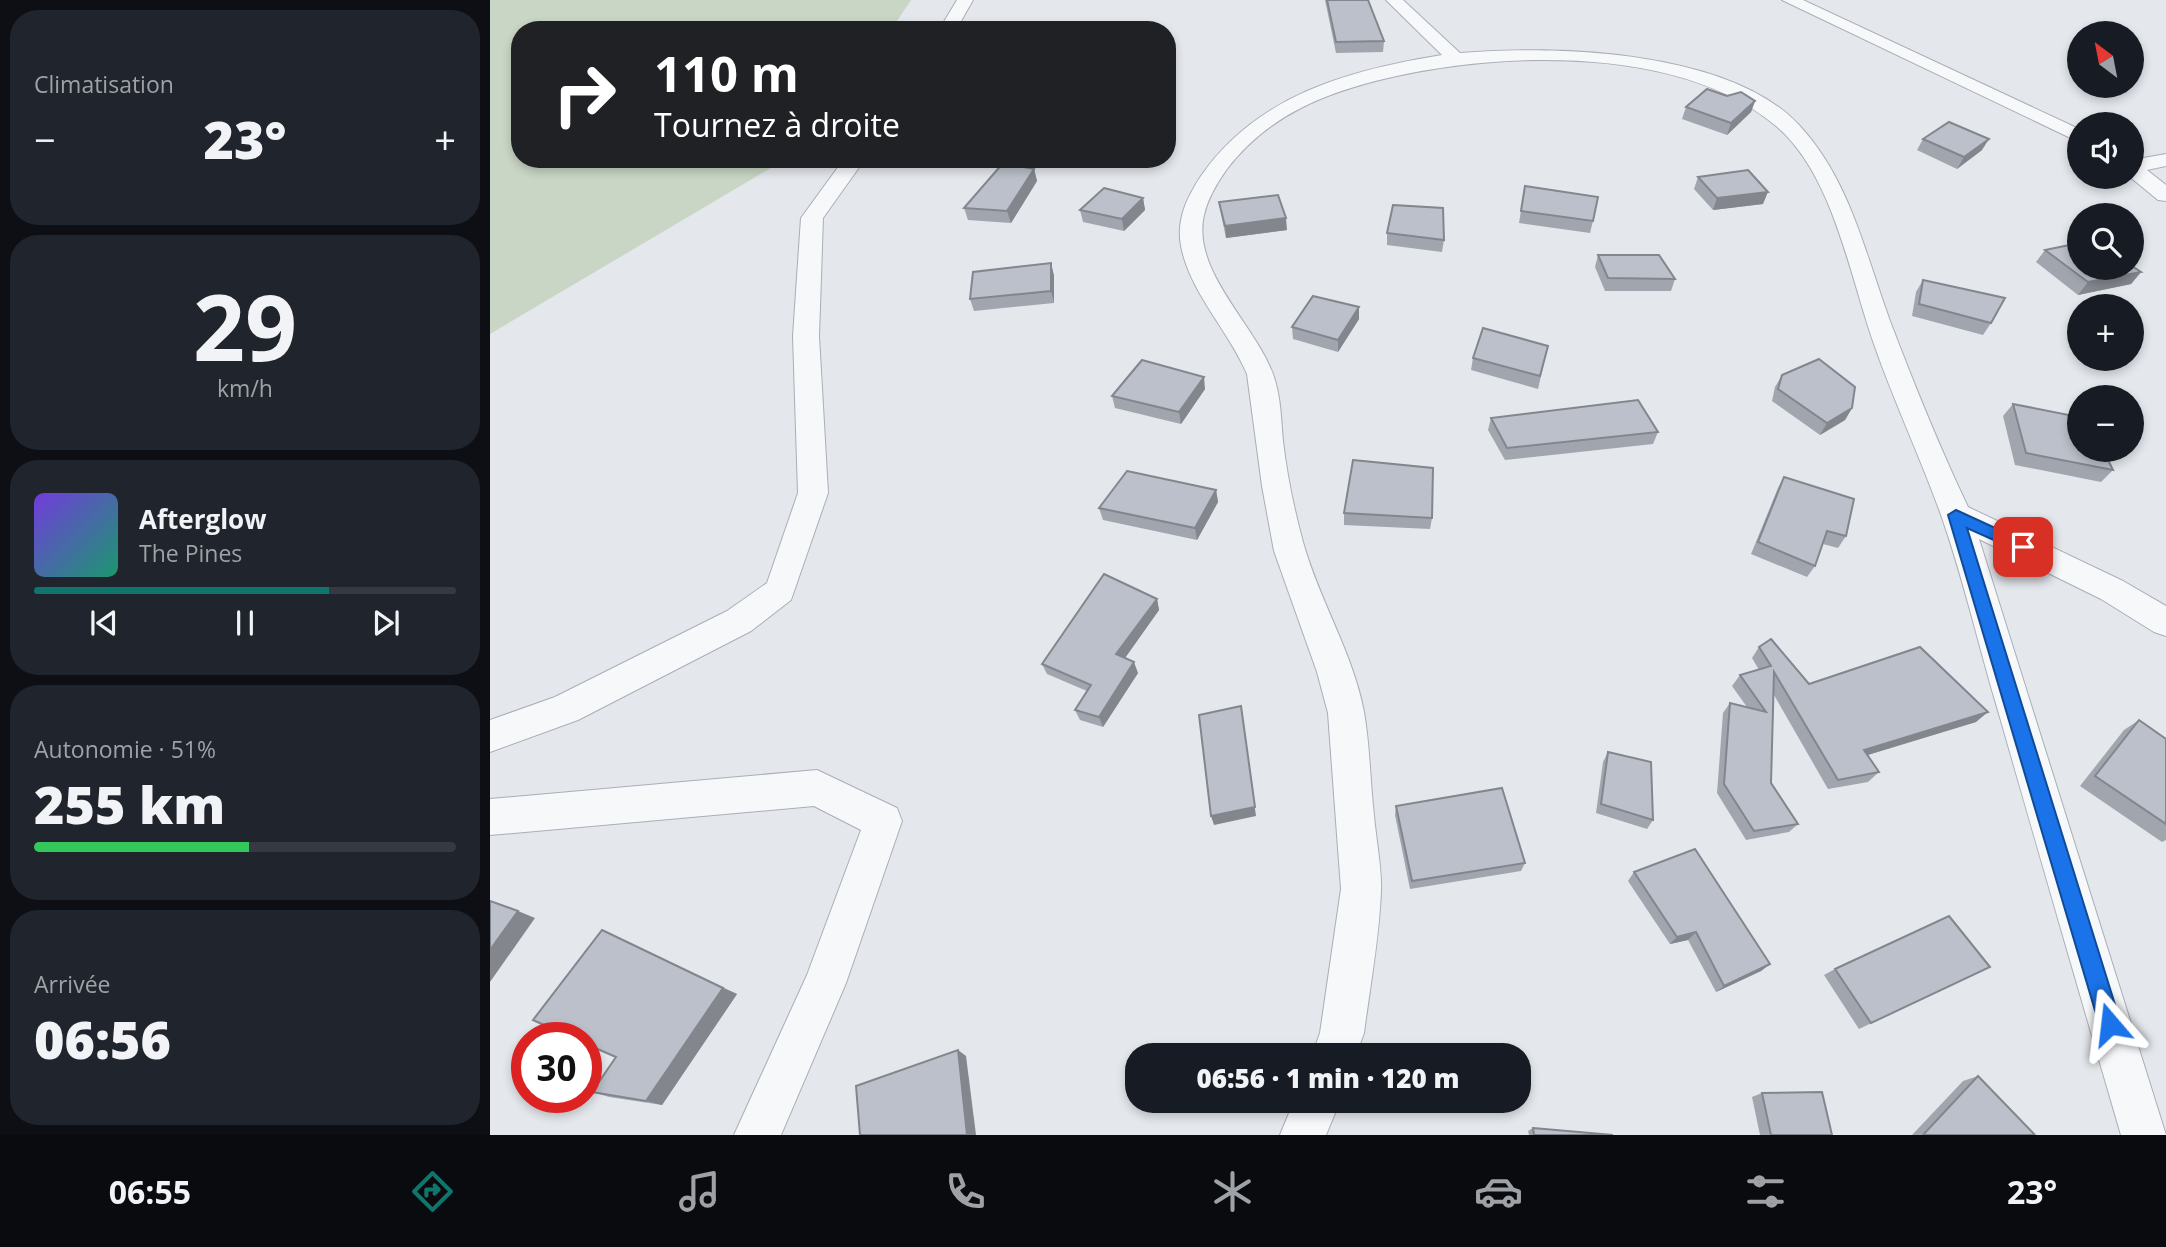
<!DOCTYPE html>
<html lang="fr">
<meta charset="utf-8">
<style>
:root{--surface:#171b24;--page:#20242c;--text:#f1f3f6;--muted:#9ea1a6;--line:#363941;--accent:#0f766e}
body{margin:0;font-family:"Open Sans",sans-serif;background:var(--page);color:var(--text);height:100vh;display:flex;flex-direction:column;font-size:26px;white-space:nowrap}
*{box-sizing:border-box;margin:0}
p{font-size:23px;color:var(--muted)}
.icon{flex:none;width:38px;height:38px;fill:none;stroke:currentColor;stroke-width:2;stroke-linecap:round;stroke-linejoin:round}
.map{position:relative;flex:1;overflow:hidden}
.panel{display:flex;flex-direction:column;gap:10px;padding:10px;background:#0d0f14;width:490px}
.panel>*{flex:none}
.guide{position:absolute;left:21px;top:21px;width:665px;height:147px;border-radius:28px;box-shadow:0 4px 10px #0003;background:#202124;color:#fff;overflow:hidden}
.needle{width:46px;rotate:328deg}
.tools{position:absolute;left:1577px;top:21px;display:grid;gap:14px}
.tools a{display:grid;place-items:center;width:77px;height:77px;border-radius:50%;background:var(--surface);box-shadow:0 4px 10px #0003;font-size:35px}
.speed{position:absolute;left:21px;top:1022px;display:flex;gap:14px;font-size:35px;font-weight:700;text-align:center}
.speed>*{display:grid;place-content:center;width:91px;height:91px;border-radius:50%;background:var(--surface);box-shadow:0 4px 10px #0003;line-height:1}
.speed .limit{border:10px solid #d22;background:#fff;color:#111}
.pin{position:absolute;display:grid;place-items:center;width:60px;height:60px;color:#fff;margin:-30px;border-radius:14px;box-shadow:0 4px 10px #0006}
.me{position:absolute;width:77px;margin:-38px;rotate:343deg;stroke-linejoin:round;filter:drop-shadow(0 0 5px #0008)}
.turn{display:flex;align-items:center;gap:24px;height:147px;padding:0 28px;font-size:32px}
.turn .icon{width:91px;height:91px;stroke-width:2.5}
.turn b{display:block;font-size:49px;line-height:60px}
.big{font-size:52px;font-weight:800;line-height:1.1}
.panel .card{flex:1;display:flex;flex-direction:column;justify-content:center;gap:10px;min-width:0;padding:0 24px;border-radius:28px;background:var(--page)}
.panel .dial{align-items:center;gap:0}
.dial b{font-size:91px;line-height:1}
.song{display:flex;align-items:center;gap:21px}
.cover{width:84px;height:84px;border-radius:10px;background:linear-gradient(135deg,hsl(260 70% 55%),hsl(160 70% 35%))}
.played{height:7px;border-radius:4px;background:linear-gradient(90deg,var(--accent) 70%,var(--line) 70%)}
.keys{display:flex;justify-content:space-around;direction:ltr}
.heat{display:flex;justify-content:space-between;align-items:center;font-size:38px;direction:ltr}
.charge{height:10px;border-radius:5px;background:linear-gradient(90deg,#34c759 51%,var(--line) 0)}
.trip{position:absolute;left:635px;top:1043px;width:406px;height:70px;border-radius:28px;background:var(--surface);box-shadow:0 4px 10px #0003;font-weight:800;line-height:70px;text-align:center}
.menu{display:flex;height:112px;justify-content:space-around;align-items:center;background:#090b0e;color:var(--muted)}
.menu .icon{width:49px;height:49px}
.menu .current{color:var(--accent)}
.menu b{font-size:32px;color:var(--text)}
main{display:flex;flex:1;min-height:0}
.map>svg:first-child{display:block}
</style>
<main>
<section class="panel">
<div class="card"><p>Climatisation</p>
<div class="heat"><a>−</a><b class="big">23°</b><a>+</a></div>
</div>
<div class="card dial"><b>29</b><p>km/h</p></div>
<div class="card">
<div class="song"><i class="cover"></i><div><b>Afterglow</b><p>The Pines</p></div></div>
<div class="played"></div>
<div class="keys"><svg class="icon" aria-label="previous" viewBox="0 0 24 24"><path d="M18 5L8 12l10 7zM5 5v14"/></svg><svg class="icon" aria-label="pause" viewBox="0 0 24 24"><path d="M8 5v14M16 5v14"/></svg><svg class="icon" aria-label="next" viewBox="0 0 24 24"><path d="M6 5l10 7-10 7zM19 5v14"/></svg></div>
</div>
<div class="card"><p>Autonomie · 51%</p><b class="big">255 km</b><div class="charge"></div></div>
<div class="card"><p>Arrivée</p><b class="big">06:56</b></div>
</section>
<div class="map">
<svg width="1676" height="1135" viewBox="0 0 1676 1135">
<rect width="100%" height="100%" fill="#e4e7ec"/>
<path fill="#c9d6c5" d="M0 0H421L401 30H30V159H296L0 334Z"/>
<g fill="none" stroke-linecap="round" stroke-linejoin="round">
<defs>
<g id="minor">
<path d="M467 0H483L466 30H449Z"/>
<path d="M896 0H913L970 53C1066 45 1239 50 1309 125 1360 180 1375 253 1400 321 1424 384 1449 446 1478 507L1633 581 1676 606V636L1664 632 1611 599 1489 539 1676 1135H1631C1590 995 1549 854 1509 714 1489 648 1474 580 1451 515 1431 459 1405 404 1385 347 1360 278 1344 175 1286 126 1192 46 1016 51 902 77 837 92 779 114 737 169 727 183 718 198 714 215 701 272 767 326 784 377 791 398 791 420 793 441 797 475 804 509 813 542 829 600 863 653 874 712 880 746 880 781 884 815 886 840 892 867 891 892 889 939 880 987 874 1033L866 1055H822L830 1033 851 889 838 713 827 672 784 551 772 486 757 374C739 331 700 293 691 246 686 220 697 197 711 176 767 95 859 70 952 55Z"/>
<path d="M1292 0H1313L1589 129V142Z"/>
<path d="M1676 154V166L1657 170 1676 185V201L1668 200 1640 177 1642 160Z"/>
<path d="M354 159H375L333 218 329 336 338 493 301 600 261 631 88 720 0 752V720L65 697 237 611 277 583 308 493 303 336 311 218Z"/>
<path d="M327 770 407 808 412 821 356 983 291 1135H244L317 975 371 830 324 806 0 835V799Z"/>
<path d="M804 1101H850L836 1135H790Z"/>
</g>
</defs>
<use href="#minor" stroke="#a9aeb7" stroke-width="2"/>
<use href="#minor" fill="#f7f8fa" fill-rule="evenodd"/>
</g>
<g fill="#a1a5ae">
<path d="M835 0H878L894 41 893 52 846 53Z"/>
<path d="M1237 96 1265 101 1261 112 1237 135 1192 119 1196 107Z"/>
<path d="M1433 139 1492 150 1467 169 1427 150Z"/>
<path d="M544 169 547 181 521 223 478 220 474 208Z"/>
<path d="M1208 177 1273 204 1223 210 1204 189Z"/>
<path d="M1035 186 1103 221 1100 233 1029 223Z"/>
<path d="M653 198 655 210 634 231 593 222 590 210Z"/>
<path d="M729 202 797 230 736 238 731 214Z"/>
<path d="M897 233 954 240 952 252 897 245Z"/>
<path d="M1555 250 1651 272 1641 284 1588 295 1546 262Z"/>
<path d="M1108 255 1185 279 1181 291H1115L1105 267Z"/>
<path d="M561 263 564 276V303L484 311 480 299Z"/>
<path d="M1433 280 1501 323 1493 335 1422 316 1426 292Z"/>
<path d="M869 307V319L848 352 803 339 802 327Z"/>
<path d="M1058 346 1048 389 981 370 983 358Z"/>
<path d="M1292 375 1362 408 1355 420 1330 435 1282 401 1285 387Z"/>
<path d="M715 389 691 424 625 408 622 396Z"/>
<path d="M1523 404 1623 470 1611 482 1525 465 1513 416Z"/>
<path d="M1001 418 1168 432 1163 444 1015 460 998 430Z"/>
<path d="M1294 477 1356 536 1348 548 1333 544 1325 566 1317 577 1261 554 1288 488Z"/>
<path d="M726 490 728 502 707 540 613 520 609 508Z"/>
<path d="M854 513 942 518 940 529 854 525Z"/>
<path d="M667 599 669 610 635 658 648 673 613 727 590 720 585 710 597 691 557 674 552 664Z"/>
<path d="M1269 647 1319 684 1486 722 1378 755 1389 772 1378 782 1338 789 1284 695 1281 783 1308 824 1299 832 1256 840 1227 793 1233 713 1240 703 1257 707 1242 686 1250 675 1269 670 1262 658Z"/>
<path d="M1649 720 1676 739V840L1672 842 1590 786 1634 730Z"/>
<path d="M1118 752 1163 820 1157 829 1106 813 1113 762Z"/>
<path d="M906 806 1035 863 1031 871 920 889 905 815Z"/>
<path d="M1144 872 1280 964 1271 971 1226 992 1198 940 1180 944 1138 881Z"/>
<path d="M112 930 247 994 172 1105 119 1097 102 1092 126 1057Z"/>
<path d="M1500 967 1369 1029 1334 975 1345 969Z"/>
<path d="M1488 1076 1545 1135H1422L1473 1081Z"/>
<path d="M1272 1093 1342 1135H1270L1262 1097Z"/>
<path d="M1043 1128 1123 1135H1039L1038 1131Z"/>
</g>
<g fill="#83868d">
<path d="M1265 101 1261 112 1237 135 1241 123Z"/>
<path d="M1499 139 1492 150 1467 169 1474 157Z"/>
<path d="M544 169 547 181 521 223 517 211Z"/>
<path d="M1278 192 1273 204 1223 210 1227 198Z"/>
<path d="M653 198 655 210 634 231 632 219Z"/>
<path d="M796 218 797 230 736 238 735 226Z"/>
<path d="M561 263 564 276V303L561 291Z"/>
<path d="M1651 272 1641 284 1588 295 1598 282Z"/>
<path d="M869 307V319L848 352V340Z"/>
<path d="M714 377 715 389 691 424 689 412Z"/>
<path d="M1362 408 1355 420 1330 435 1337 423Z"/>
<path d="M726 490 728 502 707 540 705 528Z"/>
<path d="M667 599 669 610 630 665 626 654Z"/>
<path d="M644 662 648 673 613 727 609 717Z"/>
<path d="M751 706 766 816 724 825 721 816Z"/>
<path d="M1498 712 1486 722 1364 759 1374 750Z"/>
<path d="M28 911 45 918 0 982V950Z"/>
<path d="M1206 932 1198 940 1180 944 1187 937Z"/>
<path d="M1280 964 1271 971 1226 992 1234 986Z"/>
<path d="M233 988 247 994 172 1105 156 1101Z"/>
<path d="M468 1050 476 1056 486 1135H477Z"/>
</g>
<g fill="#bbc0ca" stroke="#83868d" stroke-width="2">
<path d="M837 0H878L894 41 846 42Z"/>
<path d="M1217 89 1237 96 1251 92 1265 101 1241 123 1196 107Z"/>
<path d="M1459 122 1499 139 1474 157 1433 139Z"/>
<path d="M513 163 544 169 517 211 474 208Z"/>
<path d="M1258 170 1278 192 1227 198 1208 177Z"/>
<path d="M1035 186 1108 197 1103 221 1031 211Z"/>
<path d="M614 188 653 198 632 219 590 210Z"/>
<path d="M788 195 796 218 735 226 729 202Z"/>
<path d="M903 205 953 208 954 240 897 233Z"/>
<path d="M1589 243V268H1642V266L1651 272 1598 282 1555 250Z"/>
<path d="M1108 255H1169L1185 279 1118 278Z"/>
<path d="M561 263V291L480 299 483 272Z"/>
<path d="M1433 280 1515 298 1501 323 1429 304Z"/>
<path d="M823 296 869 307 848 340 802 327Z"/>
<path d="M993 328 1058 346 1050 376 983 358Z"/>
<path d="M1329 359 1365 387 1362 408 1337 423 1288 389 1292 375Z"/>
<path d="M652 360 714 377 689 412 622 396Z"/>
<path d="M1148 400 1168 432 1017 448 1001 418Z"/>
<path d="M1523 404 1589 417V450H1613L1623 470 1536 453Z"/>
<path d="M863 460 943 468 942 518 854 513Z"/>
<path d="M637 471 726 490 705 528 609 508Z"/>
<path d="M1294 477 1364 499 1356 536 1337 531 1325 566 1268 542Z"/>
<path d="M614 574 667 599 626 654 644 662 609 717 585 710 601 685 552 664Z"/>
<path d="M1281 639 1319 684 1430 647 1498 712 1374 750 1389 772 1348 780 1284 672 1281 783 1308 824 1264 831 1234 784 1240 703 1276 712 1250 675 1281 666 1269 647Z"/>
<path d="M751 706 765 807 721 816 709 715Z"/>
<path d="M1649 720 1676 739V824L1605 776Z"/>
<path d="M1118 752 1161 762 1163 820 1111 804Z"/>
<path d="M1012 788 1035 863 922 881 906 806Z"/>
<path d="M1205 849 1280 964 1234 986 1206 932 1187 937 1144 872Z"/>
<path d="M0 901 28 911 0 950Z"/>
<path d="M1459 916 1500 967 1381 1023 1345 969Z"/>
<path d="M112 930 233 988 156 1101 102 1092 126 1057 96 1044V1038H83L43 1020Z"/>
<path d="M468 1050 477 1135H370L366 1086Z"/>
<path d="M1488 1076 1545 1135H1433Z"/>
<path d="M1332 1092 1342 1135H1281L1272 1093Z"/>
<path d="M1043 1128 1123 1135H1044Z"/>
</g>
<path fill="#1a73e8" stroke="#114b97" stroke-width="2" d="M1466 510 1538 543 1541 547 1533 553 1477 528 1631 1024 1628 1032 1620 1035 1612 1032 1609 1024 1458 515Z"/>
</svg>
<div class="tools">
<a><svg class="needle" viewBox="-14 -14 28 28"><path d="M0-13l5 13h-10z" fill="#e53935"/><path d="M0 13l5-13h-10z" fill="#9ea1a6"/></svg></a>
<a><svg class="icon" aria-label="sound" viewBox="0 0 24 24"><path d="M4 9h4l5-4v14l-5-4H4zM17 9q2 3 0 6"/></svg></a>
<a><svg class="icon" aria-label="search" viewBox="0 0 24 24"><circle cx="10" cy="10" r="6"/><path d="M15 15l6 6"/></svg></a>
<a>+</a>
<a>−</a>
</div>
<div class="speed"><div class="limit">30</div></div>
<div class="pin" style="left:1533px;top:547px;background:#d93025"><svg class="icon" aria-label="arrive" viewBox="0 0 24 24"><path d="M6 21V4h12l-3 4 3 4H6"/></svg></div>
<svg class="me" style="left:1620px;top:1024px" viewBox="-20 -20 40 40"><path d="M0-17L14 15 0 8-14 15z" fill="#1a73e8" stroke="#fff" stroke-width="4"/></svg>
<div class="trip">06:56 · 1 min · 120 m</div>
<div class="guide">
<div class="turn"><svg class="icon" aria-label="right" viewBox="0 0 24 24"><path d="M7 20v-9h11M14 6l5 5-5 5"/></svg><div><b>110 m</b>Tournez à droite</div></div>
</div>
</div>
</main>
<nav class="menu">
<b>06:55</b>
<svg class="icon current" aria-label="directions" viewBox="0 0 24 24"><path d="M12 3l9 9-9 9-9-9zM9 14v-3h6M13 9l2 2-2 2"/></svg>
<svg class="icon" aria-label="music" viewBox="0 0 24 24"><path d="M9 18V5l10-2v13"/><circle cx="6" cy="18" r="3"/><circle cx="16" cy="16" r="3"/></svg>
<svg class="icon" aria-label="phone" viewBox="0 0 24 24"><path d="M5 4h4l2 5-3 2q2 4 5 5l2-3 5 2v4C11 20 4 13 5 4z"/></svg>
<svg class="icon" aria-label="climate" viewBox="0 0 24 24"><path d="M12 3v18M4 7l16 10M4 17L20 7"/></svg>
<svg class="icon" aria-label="car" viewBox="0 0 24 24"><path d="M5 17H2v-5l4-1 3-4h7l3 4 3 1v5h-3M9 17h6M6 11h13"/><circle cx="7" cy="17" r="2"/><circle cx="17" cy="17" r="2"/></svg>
<svg class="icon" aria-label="filters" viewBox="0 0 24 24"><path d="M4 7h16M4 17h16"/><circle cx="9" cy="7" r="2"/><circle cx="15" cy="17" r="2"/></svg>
<b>23°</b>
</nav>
